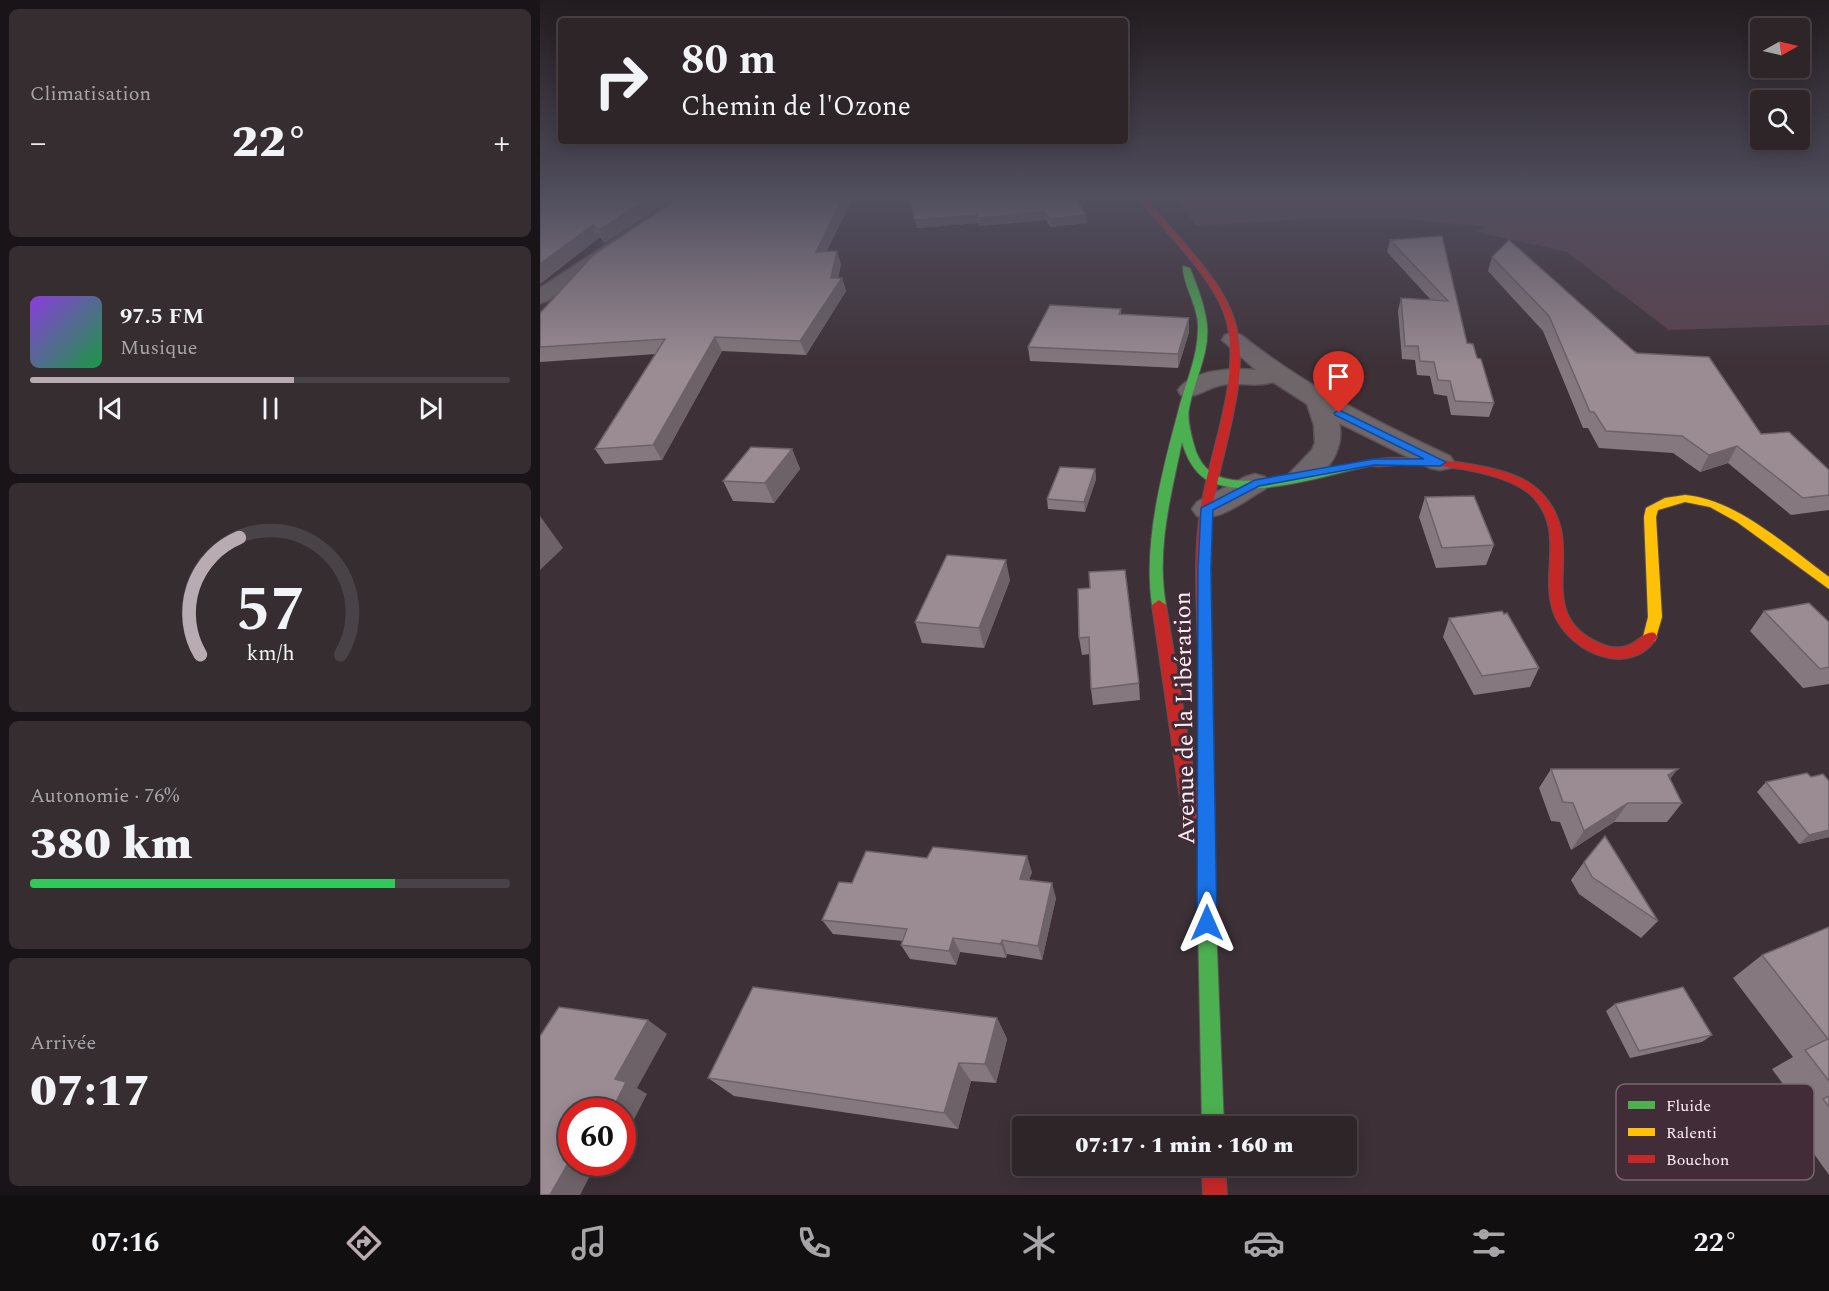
<!DOCTYPE html>
<html lang="fr">
<meta charset="utf-8">
<style>
:root{--surface:#2e2529;--page:#362d31;--text:#f1f3f6;--muted:#a7a5a8;--line:#494246;--accent:#b9abb2}
body{margin:0;font-family:Spectral,serif;background:var(--page);color:var(--text);height:100vh;display:flex;flex-direction:column;font-size:22px;white-space:nowrap}
*{box-sizing:border-box;margin:0}
p{font-size:20px;color:var(--muted)}
.icon{flex:none;width:33px;height:33px;fill:none;stroke:currentColor;stroke-width:2;stroke-linecap:round;stroke-linejoin:round}
.map{position:relative;flex:1;overflow:hidden}
.details{display:flex;flex-direction:column;gap:9px;padding:9px;background:#191417;width:540px}
.details>*{flex:none}
.guide{position:absolute;left:18px;top:18px;width:570px;height:126px;border-radius:6px;box-shadow:0 3px 15px #0003,0 0 0 2px var(--line);background:#2e2529;color:var(--text);overflow:hidden}
.needle{width:39px;rotate:82deg}
.buttons{position:absolute;left:1210px;top:18px;display:grid;gap:12px}
.buttons a{display:grid;place-items:center;width:60px;height:60px;border-radius:6px;background:var(--surface);box-shadow:0 3px 15px #0003,0 0 0 2px var(--line);font-size:30px}
.speed{position:absolute;left:18px;top:1098px;display:flex;gap:12px;font-size:30px;font-weight:700;text-align:center}
.speed>*{display:grid;place-content:center;width:78px;height:78px;border-radius:50%;background:var(--surface);box-shadow:0 3px 15px #0003,0 0 0 2px var(--line);line-height:1}
.speed .limit{border:9px solid #d22;background:#fff;color:#111}
.pin{position:absolute;display:grid;place-items:center;width:51px;height:51px;color:#fff;margin:-62px -26px;border-radius:50% 50% 50% 0;rotate:-45deg;box-shadow:0 0 6px #0007}
.pin .icon{rotate:45deg}
.me{position:absolute;width:66px;margin:-33px;rotate:0deg;stroke-linejoin:round;filter:drop-shadow(0 0 4px #0008)}
.turn{display:flex;align-items:center;gap:21px;height:126px;padding:0 24px;font-size:27px}
.turn .icon{width:78px;height:78px;stroke-width:2.5}
.turn b{display:block;font-size:42px;line-height:51px}
.big{font-size:45px;font-weight:800;line-height:1.1}
.details .card{flex:1;display:flex;flex-direction:column;justify-content:center;gap:9px;min-width:0;padding:0 21px;border-radius:9px;background:var(--page)}
.details .dial{align-items:center;gap:0}
.dial svg{height:156px;overflow:visible;fill:none;stroke:var(--line);stroke-width:7;stroke-linecap:round;text-anchor:middle}
.dial text{fill:var(--text);stroke:none}
.song{display:flex;align-items:center;gap:18px}
.cover{width:72px;height:72px;border-radius:9px;background:linear-gradient(135deg,hsl(270 70% 55%),hsl(140 70% 35%))}
.played{height:6px;border-radius:3px;background:linear-gradient(90deg,var(--accent) 55%,var(--line) 55%)}
.keys{display:flex;justify-content:space-around;direction:ltr}
.heat{display:flex;justify-content:space-between;align-items:center;font-size:33px;direction:ltr}
.charge{height:9px;border-radius:4px;background:linear-gradient(90deg,#34c759 76%,var(--line) 0)}
.trip{position:absolute;left:472px;top:1116px;width:345px;height:60px;border-radius:6px;background:var(--surface);box-shadow:0 3px 15px #0003,0 0 0 2px var(--line);font-weight:800;line-height:60px;text-align:center}
.menu{display:flex;height:96px;justify-content:space-around;align-items:center;background:#120f10;color:var(--muted)}
.menu .icon{width:42px;height:42px}
.menu .on{color:var(--accent)}
.menu b{font-size:27px;color:var(--text)}
main{display:flex;flex:1;min-height:0}
.map>svg:first-child{display:block}
</style>
<main>
<section class="details">
<div class="card"><p>Climatisation</p>
<div class="heat"><a>−</a><b class="big">22°</b><a>+</a></div>
</div>
<div class="card">
<div class="song"><i class="cover"></i><div><b>97.5 FM</b><p>Musique</p></div></div>
<div class="played"></div>
<div class="keys"><svg class="icon" aria-label="previous" viewBox="0 0 24 24"><path d="M18 5L8 12l10 7zM5 5v14"/></svg><svg class="icon" aria-label="pause" viewBox="0 0 24 24"><path d="M8 5v14M16 5v14"/></svg><svg class="icon" aria-label="next" viewBox="0 0 24 24"><path d="M6 5l10 7-10 7zM19 5v14"/></svg></div>
</div>
<div class="card dial"><svg viewBox="0 0 100 80">
<path d="M14 69A42 42 0 1 1 86 69"/>
<path d="M14 69A42 42 0 0 1 34 9" stroke="#b9abb2"/>
<text x="50" y="56" font-size="32" font-weight="700">57</text>
<text x="50" y="72" font-size="11">km/h</text>
</svg></div>
<div class="card"><p>Autonomie · 76%</p><b class="big">380 km</b><div class="charge"></div></div>
<div class="card"><p>Arrivée</p><b class="big">07:17</b></div>
</section>
<div class="map">
<svg width="1289" height="1195" viewBox="0 0 1289 1195">
<rect width="100%" height="100%" fill="#3d3137"/>
<path fill="#5a414d" d="M635 198H1289V325L1129 330 1027 252 933 231 945 227 865 219H766L657 226Z"/>
<g fill="none" stroke-linecap="round" stroke-linejoin="round">
<defs>
<g id="street">
<path d="M138 198H158L7 301 0 303V288Z"/>
<path d="M693 333 701 335C765 386 836 422 910 456L914 462 910 468 900 470 890 468 799 423C806 449 783 487 753 480L749 474 772 450 775 443 774 425 767 404 733 382C717 388 698 381 681 385 666 388 657 399 641 395L638 390C653 369 693 368 716 370L682 340 685 335Z"/>
<path d="M715 474 725 477 729 483 725 489C705 500 680 522 657 516L652 509 657 502 705 477Z"/>
</g>
<g id="fast">
<path d="M643 266 650 268C657 286 665 305 667 325 670 353 654 381 649 409 647 419 651 434 654 445 657 457 665 471 678 476 712 491 793 467 830 460L836 463 830 466C784 475 716 500 671 482 655 475 646 457 642 442 631 496 616 549 626 605L619 610 612 605C603 543 622 472 638 412 645 384 658 357 658 328 659 307 642 284 643 266Z"/>
<path d="M665 643 670 644 672 648 676 923 684 1126H662L658 923V648L660 644Z"/>
</g>
<path id="slow" d="M1145 495C1196 499 1248 547 1289 577V589L1197 522 1170 507 1145 502 1118 510 1116 517 1122 617 1115 641H1105L1103 637 1108 617 1104 517 1106 508 1125 498Z"/>
<g id="jam">
<path d="M598 198H605C633 232 681 278 694 319 713 375 681 450 673 507 666 554 670 601 672 648L670 652H660L658 648C657 601 653 554 661 507 670 450 702 377 686 319 674 278 625 232 598 198Z"/>
<path d="M847 458C884 457 961 463 991 484 1006 494 1017 511 1021 529 1030 571 1006 614 1053 640 1093 662 1099 628 1115 633L1117 637C1109 651 1096 658 1080 659 1066 659 1049 653 1038 644 980 600 1034 543 994 498 969 472 903 465 868 464 857 464 833 470 824 463L830 460Z"/>
<path d="M619 600 626 605 660 812 657 817 651 820 645 817 642 812 612 605Z"/>
<path d="M662 1166H685L687 1195H663Z"/>
</g>
</defs>
<use href="#street" stroke="#5b5056" stroke-width="3"/>
<use href="#fast" stroke="#5b5056" stroke-width="2"/>
<use href="#slow" stroke="#5b5056" stroke-width="2"/>
<use href="#jam" stroke="#5b5056" stroke-width="2"/>
<use href="#street" fill="#6f666a" fill-rule="evenodd"/>
<use href="#fast" fill="#4caf50" fill-rule="evenodd"/>
<use href="#slow" fill="#ffc107" fill-rule="evenodd"/>
<use href="#jam" fill="#c62828" fill-rule="evenodd"/>
</g>
<g fill="#85787e">
<path d="M0 198H133L65 243 60 237 0 284Z"/>
<path d="M313 198 286 251 301 264 298 278H302L306 291 266 355 182 351 122 460 65 464 55 449 116 354 0 362V313Z"/>
<path d="M369 198H536L547 223 510 227 506 220 440 226 438 223 377 228Z"/>
<path d="M902 236 927 343 937 358 954 403 949 417 911 415 907 396 894 394 890 376 877 375 875 360 862 359 858 311 861 298 891 300 847 252 850 240Z"/>
<path d="M952 257 1221 434 1289 470V510L1251 515 1188 463 1160 472 1133 453 1059 448 1048 428H1043L1003 331 948 271Z"/>
<path d="M581 309V314L649 318V332L638 368 490 361 488 347Z"/>
<path d="M252 449 260 469 234 503 193 501 183 481Z"/>
<path d="M555 469 556 479 545 512 508 509 507 499Z"/>
<path d="M885 497 954 545 946 565 896 568 879 517Z"/>
<path d="M470 580 444 648 382 643 375 622Z"/>
<path d="M538 589 599 683 600 700 553 705 551 689 550 654 542 655 539 638Z"/>
<path d="M1224 611 1289 622V684L1263 688 1210 631Z"/>
<path d="M964 614 999 668 990 687 934 695 903 637 909 618Z"/>
<path d="M1011 769 1130 779 1142 803 1127 822H1074L1031 850 1020 822 1011 821 999 788Z"/>
<path d="M1271 777 1289 781V837L1259 844 1217 792 1226 782Z"/>
<path d="M1044 862 1118 921 1101 938 1039 894 1031 880Z"/>
<path d="M492 872 489 880 516 898 502 960 467 954 466 958 420 952 416 965 370 959 361 945 363 941 293 934 282 920Z"/>
<path d="M1289 927V1175L1247 1116 1261 1109 1232 1069 1253 1057 1193 978 1222 955Z"/>
<path d="M1075 1004 1172 1035 1162 1042 1090 1058 1066 1011Z"/>
<path d="M457 1018 467 1039 456 1083 431 1081 418 1129 194 1096 168 1078Z"/>
</g>
<g fill="#6c6267">
<path d="M109 198H133L65 243 59 230Z"/>
<path d="M303 198H313L280 265 276 252Z"/>
<path d="M505 212 506 220 440 226 438 218Z"/>
<path d="M437 215 438 223 377 228 375 220Z"/>
<path d="M546 215 547 223 510 227 509 219Z"/>
<path d="M53 225 60 237 0 284V264Z"/>
<path d="M297 251 301 264 296 287 302 278 306 291 266 355 260 341 291 278Z"/>
<path d="M649 318V332L638 368V354Z"/>
<path d="M175 337 182 351 122 460 113 445Z"/>
<path d="M1197 446 1188 463 1160 472 1169 455Z"/>
<path d="M252 449 260 469 234 503 225 483Z"/>
<path d="M555 469 556 479 545 512 544 502Z"/>
<path d="M0 516 23 548 0 570Z"/>
<path d="M466 560 470 580 444 648 439 628Z"/>
<path d="M1138 769 1123 788 1128 775Z"/>
<path d="M1088 803 1074 822 1031 850 1044 831Z"/>
<path d="M1289 830V837L1259 844 1269 835Z"/>
<path d="M487 856 492 872 484 894 480 879Z"/>
<path d="M512 883 516 898 502 960 498 946Z"/>
<path d="M413 938 420 952 416 965 409 951Z"/>
<path d="M462 940 467 954 466 958 461 944Z"/>
<path d="M457 1018 467 1039 456 1083 445 1064Z"/>
<path d="M108 1020 127 1034 97 1088 107 1094 82 1143V1112H71L75 1079Z"/>
<path d="M419 1063 431 1081 418 1129 404 1113Z"/>
<path d="M32 1156V1162H57L40 1195H10Z"/>
</g>
<g fill="#9b8c93" stroke="#6c6267" stroke-width="1.5">
<path d="M0 198H109L59 230 53 225 0 264Z"/>
<path d="M139 198H303L276 252 297 251 291 278H302L260 341 175 337 113 445 55 449 125 339 0 347V313L53 255Z"/>
<path d="M369 198H536L546 215 509 219 505 212 438 218 437 215 375 220Z"/>
<path d="M902 236 927 343 933 344 937 358 941 359 954 403 915 401 910 381 898 380 894 362 880 361 878 346H865L861 298 908 301 850 240Z"/>
<path d="M969 240 1096 353 1169 357 1221 434 1249 432 1289 470V495L1263 498 1197 446 1169 455 1142 436 1066 431 1054 412H1050L1009 316 952 257Z"/>
<path d="M510 305 581 309 579 314 649 318 638 354 488 347Z"/>
<path d="M211 447 252 449 225 483 183 481Z"/>
<path d="M520 467 555 469 544 502 507 499Z"/>
<path d="M934 496 954 545 902 548 885 497Z"/>
<path d="M407 555 466 560 439 628 375 622Z"/>
<path d="M585 570 599 683 551 689 549 637 539 638 538 589 550 588 549 572Z"/>
<path d="M1269 603 1289 622V667L1280 669 1224 611Z"/>
<path d="M962 611 964 614 967 613 999 668 942 676 909 618Z"/>
<path d="M1011 769H1138L1128 775 1142 803H1088L1044 831 1033 803 1023 802Z"/>
<path d="M1267 773 1271 777 1283 774 1289 781V830L1269 835 1226 782Z"/>
<path d="M1065 836 1118 921 1052 877 1044 862Z"/>
<path d="M393 847 487 856 480 879 512 883 498 946 462 940 461 944 413 938 409 951 361 945 367 929 282 920 299 882 312 883 326 851 387 858Z"/>
<path d="M1289 927V1081L1265 1050 1288 1039 1222 955Z"/>
<path d="M213 987 457 1018 445 1064 419 1063 404 1113 168 1078Z"/>
<path d="M1143 987 1172 1035 1099 1051 1075 1004Z"/>
<path d="M19 1007 108 1020 75 1079 86 1082 71 1112H32V1156L10 1195H0V1036Z"/>
<path d="M1289 1096V1107L1283 1099Z"/>
</g>
<linearGradient id="sky" x2="0" y2="1"><stop stop-color="#221b1e"/><stop offset="0.54" stop-color="#514e5e"/><stop offset="1" stop-color="#514e5e" stop-opacity="0"/></linearGradient>
<rect width="1289" height="366" fill="url(#sky)"/>
<path fill="#1a73e8" stroke="#114b97" stroke-width="1.5" d="M799 410 906 462 900 466 834 465 719 486 673 510 671 568 677 923 674 930 667 933 660 930 657 923 658 568 661 508 715 480 834 459H884L795 415 794 413Z"/>
<g text-anchor="middle" stroke-width="6" stroke-linejoin="round" paint-order="stroke">
<g font-size="24" fill="#fcedf4" stroke="#422c37">
<text transform="translate(644 718) rotate(-91)" y="8">Avenue de la Libération</text>
</g>
</g>
<rect x="1076" y="1084" width="198" height="96" rx="9" fill="#422c37" stroke="#7a6670" stroke-width="1.5"/>
<rect x="1088" y="1101" width="27" height="8" fill="#4caf50"/>
<rect x="1088" y="1128" width="27" height="8" fill="#ffc107"/>
<rect x="1088" y="1155" width="27" height="8" fill="#c62828"/>
<g font-size="16" fill="#fcedf4">
<text x="1126" y="1111">Fluide</text>
<text x="1126" y="1138">Ralenti</text>
<text x="1126" y="1165">Bouchon</text>
</g>
</svg>
<div class="buttons">
<a><svg class="needle" viewBox="-14 -14 28 28"><path d="M0-13l5 13h-10z" fill="#e53935"/><path d="M0 13l5-13h-10z" fill="#a7a5a8"/></svg></a>
<a><svg class="icon" aria-label="search" viewBox="0 0 24 24"><circle cx="10" cy="10" r="6"/><path d="M15 15l6 6"/></svg></a>
</div>
<div class="speed"><div class="limit">60</div></div>
<div class="pin" style="left:799px;top:413px;background:#d93025"><svg class="icon" aria-label="arrive" viewBox="0 0 24 24"><path d="M6 21V4h12l-3 4 3 4H6"/></svg></div>
<svg class="me" style="left:667px;top:923px" viewBox="-20 -20 40 40"><path d="M0-17L14 15 0 8-14 15z" fill="#1a73e8" stroke="#fff" stroke-width="4"/></svg>
<div class="trip">07:17 · 1 min · 160 m</div>
<div class="guide">
<div class="turn"><svg class="icon" aria-label="right" viewBox="0 0 24 24"><path d="M7 20v-9h11M14 6l5 5-5 5"/></svg><div><b>80 m</b>Chemin de l'Ozone</div></div>
</div>
</div>
</main>
<nav class="menu">
<b>07:16</b>
<svg class="icon on" aria-label="directions" viewBox="0 0 24 24"><path d="M12 3l9 9-9 9-9-9zM9 14v-3h6M13 9l2 2-2 2"/></svg>
<svg class="icon" aria-label="music" viewBox="0 0 24 24"><path d="M9 18V5l10-2v13"/><circle cx="6" cy="18" r="3"/><circle cx="16" cy="16" r="3"/></svg>
<svg class="icon" aria-label="phone" viewBox="0 0 24 24"><path d="M5 4h4l2 5-3 2q2 4 5 5l2-3 5 2v4C11 20 4 13 5 4z"/></svg>
<svg class="icon" aria-label="climate" viewBox="0 0 24 24"><path d="M12 3v18M4 7l16 10M4 17L20 7"/></svg>
<svg class="icon" aria-label="car" viewBox="0 0 24 24"><path d="M5 17H2v-5l4-1 3-4h7l3 4 3 1v5h-3M9 17h6M6 11h13"/><circle cx="7" cy="17" r="2"/><circle cx="17" cy="17" r="2"/></svg>
<svg class="icon" aria-label="filters" viewBox="0 0 24 24"><path d="M4 7h16M4 17h16"/><circle cx="9" cy="7" r="2"/><circle cx="15" cy="17" r="2"/></svg>
<b>22°</b>
</nav>
